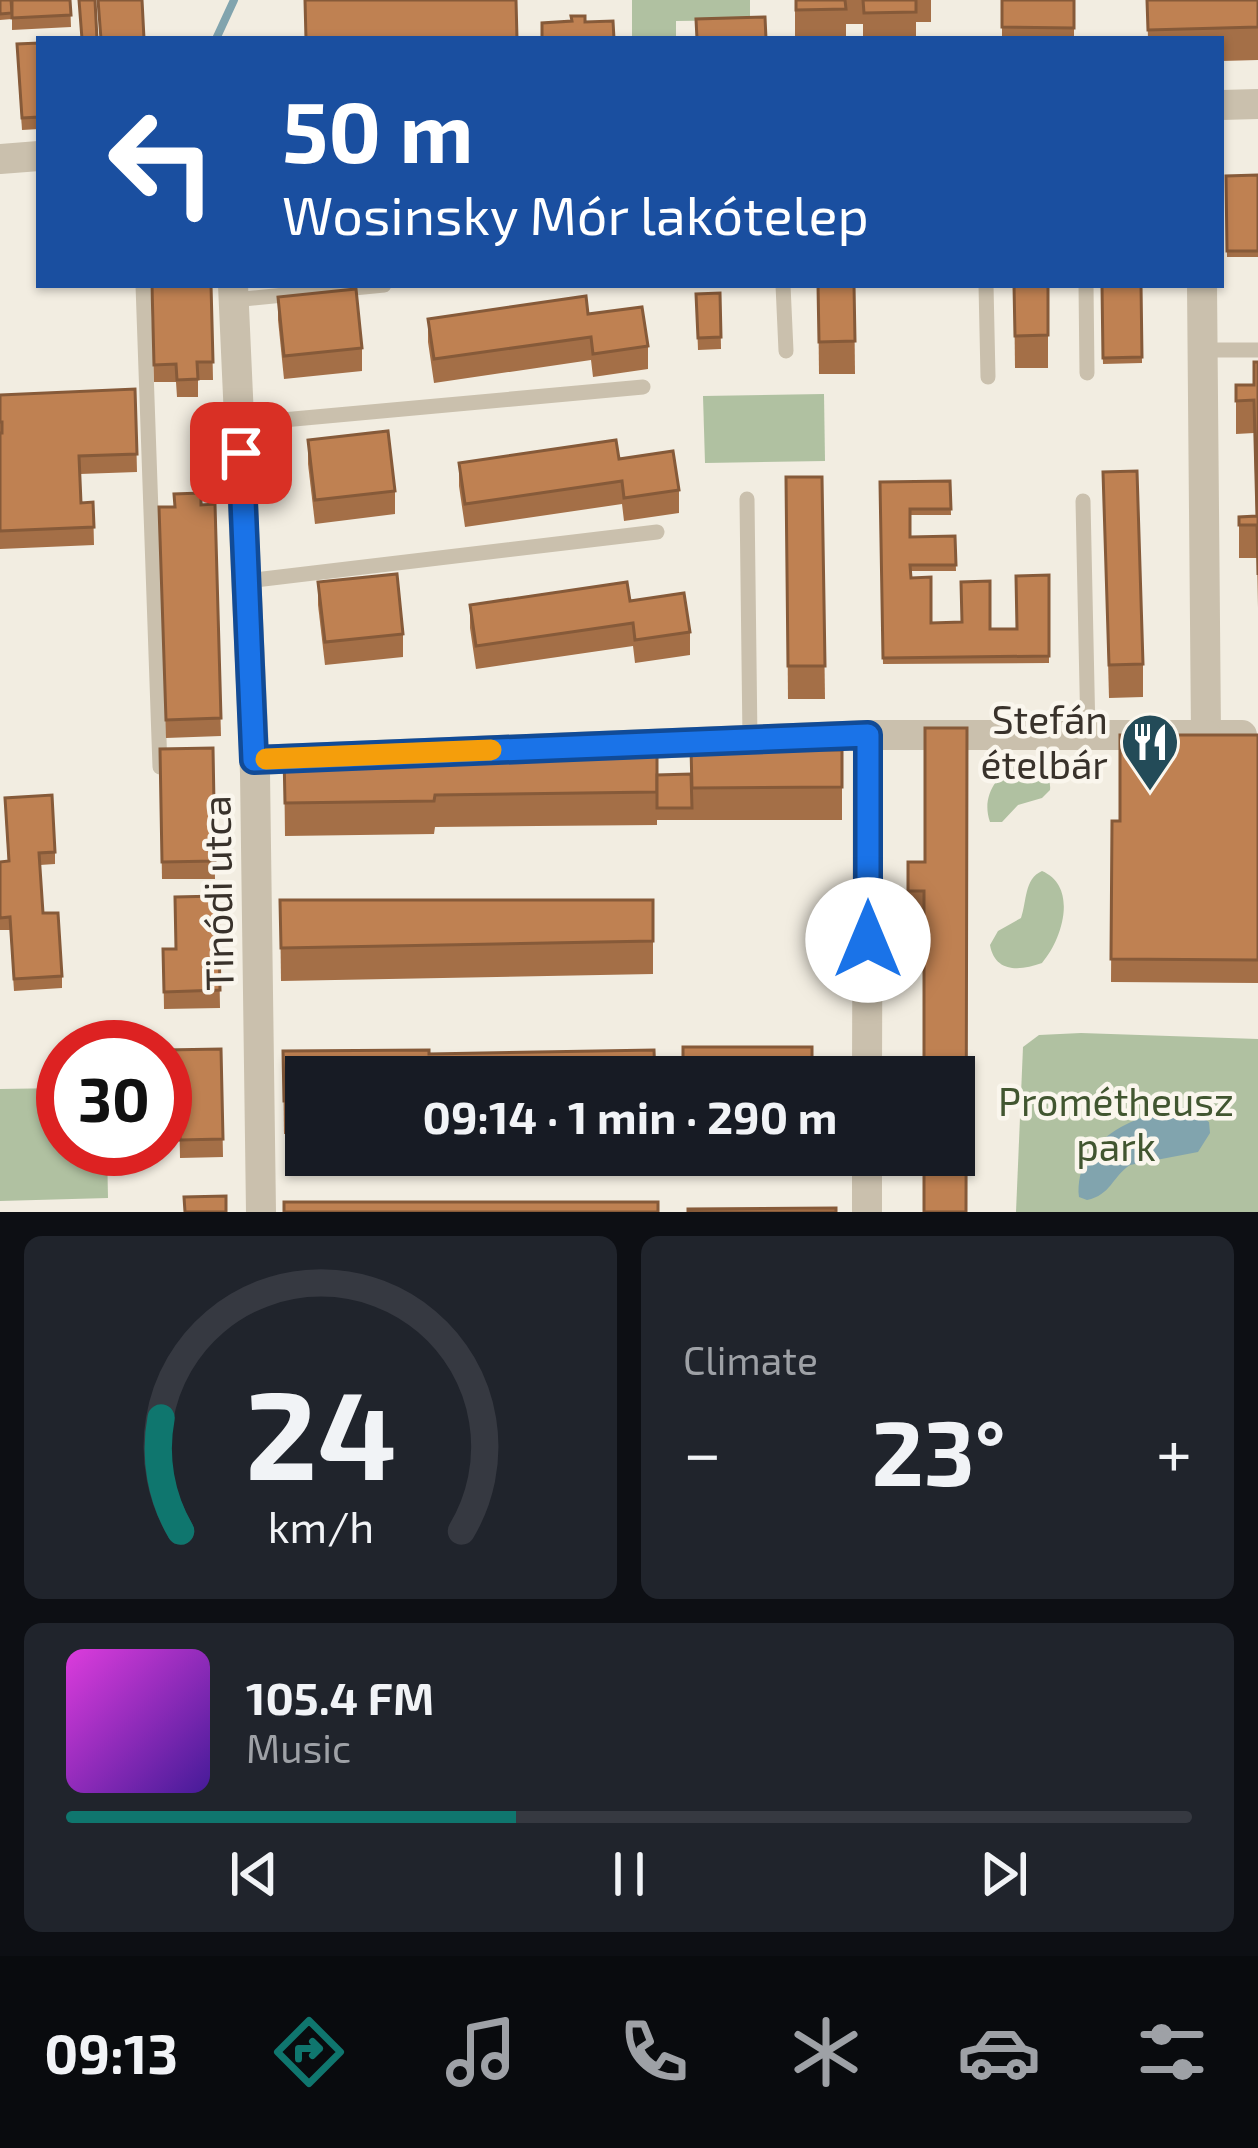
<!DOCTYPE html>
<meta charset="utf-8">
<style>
:root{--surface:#171b24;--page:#20242c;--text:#f1f3f6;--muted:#9ea1a6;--line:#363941;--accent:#0f766e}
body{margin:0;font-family:"Exo 2",sans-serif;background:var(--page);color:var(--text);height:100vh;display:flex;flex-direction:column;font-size:45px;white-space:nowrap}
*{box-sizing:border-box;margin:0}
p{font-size:39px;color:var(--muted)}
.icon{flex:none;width:66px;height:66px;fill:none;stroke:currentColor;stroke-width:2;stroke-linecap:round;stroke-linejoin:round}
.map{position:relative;height:1212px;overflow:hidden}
.details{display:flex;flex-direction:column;gap:24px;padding:24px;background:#0d0f14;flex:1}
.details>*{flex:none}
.banner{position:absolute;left:36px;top:36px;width:1188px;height:252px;border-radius:0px;box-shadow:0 3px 9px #0004;background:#1a4fa0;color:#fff;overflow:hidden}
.speed{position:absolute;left:36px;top:1020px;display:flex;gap:24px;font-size:60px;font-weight:700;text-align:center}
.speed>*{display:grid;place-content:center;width:156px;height:156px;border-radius:50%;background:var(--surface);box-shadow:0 3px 9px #0004;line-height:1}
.speed .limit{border:18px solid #d22;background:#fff;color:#111}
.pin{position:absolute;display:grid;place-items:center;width:102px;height:102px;color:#fff;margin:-51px;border-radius:24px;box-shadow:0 6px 18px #0006}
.me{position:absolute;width:132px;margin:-66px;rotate:0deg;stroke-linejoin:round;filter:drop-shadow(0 0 9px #0008)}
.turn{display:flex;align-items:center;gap:42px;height:252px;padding:0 48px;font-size:54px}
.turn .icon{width:156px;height:156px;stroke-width:2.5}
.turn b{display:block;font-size:84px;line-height:102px}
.big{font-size:90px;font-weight:700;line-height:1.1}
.details .tile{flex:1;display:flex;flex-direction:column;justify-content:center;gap:18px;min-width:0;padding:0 42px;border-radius:18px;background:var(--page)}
.details .dial{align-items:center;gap:0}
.dial svg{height:312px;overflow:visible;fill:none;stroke:var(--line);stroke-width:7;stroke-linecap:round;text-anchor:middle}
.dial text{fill:var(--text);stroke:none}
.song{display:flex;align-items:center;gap:36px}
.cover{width:144px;height:144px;border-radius:18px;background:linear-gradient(135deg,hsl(300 70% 55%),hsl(260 70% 35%))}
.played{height:12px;border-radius:6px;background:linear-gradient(90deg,var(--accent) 40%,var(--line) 40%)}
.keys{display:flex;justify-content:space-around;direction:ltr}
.heat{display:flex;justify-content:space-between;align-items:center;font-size:66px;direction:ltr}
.details .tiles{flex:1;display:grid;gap:24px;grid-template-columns:1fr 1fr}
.tile:last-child{grid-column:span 2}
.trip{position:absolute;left:285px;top:1056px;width:690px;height:120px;border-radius:0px;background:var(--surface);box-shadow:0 3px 9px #0004;font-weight:700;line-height:120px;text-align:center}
.menu{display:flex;height:192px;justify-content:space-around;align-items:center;background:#090b0e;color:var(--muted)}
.menu .icon{width:84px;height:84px}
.menu .active{color:var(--accent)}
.menu b{font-size:54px;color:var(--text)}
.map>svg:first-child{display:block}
</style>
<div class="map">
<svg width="1258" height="1212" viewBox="0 0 1258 1212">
<rect width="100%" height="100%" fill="#f2ede1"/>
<g fill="#b0c1a1">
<path d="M632 0H750V20L676 21V39H632Z"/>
<path d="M824 394 825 461 705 463 703 396Z"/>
<path d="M1019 764C1035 764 1052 772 1050 790L1042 798 1018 805 1002 822H990C981 797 996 774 1019 764Z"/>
<path d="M1042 871C1079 887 1062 940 1042 963 1020 971 995 973 990 945L998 931 1021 918C1027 901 1024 879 1042 871Z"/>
<path d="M1081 1033 1258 1039V1212H1016L1023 1047 1039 1035Z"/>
<path d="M63 1088V1149H107L108 1198 0 1201V1089Z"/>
</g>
<path fill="#81a4ae" d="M1187 1107 1209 1122 1210 1133 1198 1152 1130 1165C1112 1177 1111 1195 1087 1200L1079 1197C1074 1139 1137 1113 1187 1107Z"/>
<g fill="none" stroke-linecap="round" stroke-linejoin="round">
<path stroke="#81a4ae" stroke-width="8" d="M216 39 234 0"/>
<g stroke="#cac0ad" stroke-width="15">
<path d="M143 285 160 767"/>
<path d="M783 285 786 351"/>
<path d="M986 285 988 377"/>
<path d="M1086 285 1087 373"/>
<path d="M234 300 384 285"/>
<path d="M1203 350H1258"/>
<path d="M239 424 643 387"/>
<path d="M747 499 750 740"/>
<path d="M1083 501 1088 734"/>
<path d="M247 581 657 532"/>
</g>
<g stroke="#cac0ad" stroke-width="30">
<path d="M1221 105 1258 104"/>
<path d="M0 159 39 156"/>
<path d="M233 285 255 773 261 1212"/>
<path d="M1202 285 1206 735H1242"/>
<path d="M254 760 868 735H1206"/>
<path d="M867 1077 868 735"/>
<path d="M867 1212V1155"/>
</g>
</g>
<g fill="#a46f47">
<path d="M0 0H70L71 27 12 30V19L0 20Z"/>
<path d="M795 0H931V22H916V39H863V24H846V39H795Z"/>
<rect x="1002" y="0" width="72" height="39"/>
<path d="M1147 0H1258V60L1221 61V39H1148Z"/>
<path d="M39 43V129L22 130 17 56Z"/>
<path d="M1258 175V257H1227L1226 176Z"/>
<path d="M151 285H211L213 380H198V397H177L176 382H154Z"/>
<path d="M818 285H854L855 374H819Z"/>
<path d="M1014 285H1048V368H1015Z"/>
<path d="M1101 285H1141L1142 363 1103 364Z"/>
<path d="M720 293 721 349 698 350 696 294Z"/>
<path d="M278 297 362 348V371L284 379 278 320Z"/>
<path d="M588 314 648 346V369L593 377 591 360 434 383 428 342V319Z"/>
<path d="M1254 362H1258V608L1257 558H1239V517L1256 516 1254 433 1236 434V385H1254Z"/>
<path d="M135 389 137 472 80 474 81 503 93 502 94 545 0 549V395Z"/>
<path d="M308 440 395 491V514L315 524 308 464Z"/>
<path d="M619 459 679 490V513L624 521 622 504 465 527 459 486V463Z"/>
<path d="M1103 472 1143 664V697L1109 698Z"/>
<path d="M786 477H822L825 699H788Z"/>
<path d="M950 481 951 515H910V537L955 536 956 571H910L911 578 931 623 990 629H1017L1049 575V663L883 664 880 482Z"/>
<path d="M215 504 221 736 166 738 159 507Z"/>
<path d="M318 582 403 634V657L325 665 318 605Z"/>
<path d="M630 601 690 632V655L635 663 633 646 476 669 470 628V605Z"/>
<path d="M925 728H967L966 1212H924V1161H910V1155H954V1077H924V934H908V862H925Z"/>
<path d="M1258 735V983L1111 982 1112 821H1120Z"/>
<path d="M213 748 215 879H162L160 749Z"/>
<path d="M691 748 842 750V820H657V825L435 827 434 834 285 836 284 754 657 775 691 774Z"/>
<path d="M5 810 55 852V864L40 865 43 913 62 976V988L14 991 10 930H0V862L8 861Z"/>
<path d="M218 896 220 1008 164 1009 163 949H176Z"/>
<path d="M280 900H653V974L281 981Z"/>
<path d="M221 1049 223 1157 180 1158 179 1106H166L165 1050Z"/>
<path d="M283 1051 306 1077V1133L284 1134Z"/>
</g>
<g fill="#bf8152" stroke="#865a39" stroke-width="3">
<path d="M0 0H11L12 13 0 14Z"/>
<path d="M12 0H70L71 15 12 18Z"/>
<path d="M79 0H95L97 39H82Z"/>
<path d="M98 0H142L144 39H101Z"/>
<path d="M305 0H516L517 39H306Z"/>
<path d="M796 0H845L846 9 796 10Z"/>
<path d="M863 0H916V12L864 13Z"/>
<path d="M1002 0H1074V28L1002 27Z"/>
<path d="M1147 0H1258V27L1148 30Z"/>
<path d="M571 16H585V22L613 21 614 39H542V23L572 21Z"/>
<path d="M765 17 766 39H697L696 19Z"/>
<path d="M39 43V117L22 118 17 44Z"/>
<path d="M1258 175V251H1227L1226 176Z"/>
<path d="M152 285H211L213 362H197L198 379 177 380 176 364 154 365Z"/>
<path d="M818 285H854L855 341 819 342Z"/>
<path d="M1014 285H1048V335L1015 336Z"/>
<path d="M1102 285H1141L1142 357 1103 358Z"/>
<path d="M356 289 362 348 284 356 278 297Z"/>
<path d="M720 293 721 337 698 338 696 294Z"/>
<path d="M586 296 588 314 642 307 648 346 593 354 591 337 434 359 428 319Z"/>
<path d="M1254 362H1258V575L1257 525H1239V517L1257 516 1254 400 1236 401V385H1254Z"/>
<path d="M135 389 137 454 79 456 81 503 93 502 94 527 0 531V433H2V422H0V395Z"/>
<path d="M388 431 395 491 315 500 308 440Z"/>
<path d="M616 440 619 459 673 451 679 490 624 498 622 481 465 504 459 463Z"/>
<path d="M1137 471 1143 664 1109 665 1103 472Z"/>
<path d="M786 477H822L825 666H788Z"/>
<path d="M950 481 951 509H910V537L955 536 956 565H910L911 578 931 577V623L962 622 961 582 990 581V629H1017L1016 576 1049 575V656L883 658 880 482Z"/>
<path d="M201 493V505L215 504 221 718 166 720 159 507H175L174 494Z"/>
<path d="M397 574 403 634 325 642 318 582Z"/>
<path d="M627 582 630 601 684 593 690 632 635 640 633 623 476 646 470 605Z"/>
<path d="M925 728H967L966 1212H924V1155H954V1077H924V891H908V862H925Z"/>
<path d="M1120 735H1258V960L1111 959 1112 821H1120Z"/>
<path d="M213 748 215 861 162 862 160 749Z"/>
<path d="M691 748 842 750V787L692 788Z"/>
<path d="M284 754H657V792L435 795 434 801 285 803Z"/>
<path d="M691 774 692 808H657V775Z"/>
<path d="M52 795 55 852 39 853 43 913H58L62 976 14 979 10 917 0 918V862L9 861 5 798Z"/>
<path d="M218 896 220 990 164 992 163 949H176L175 897Z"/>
<path d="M280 900H653V941L281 948Z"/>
<rect x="683" y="1047" width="129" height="30"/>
<path d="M221 1049 223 1139 180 1140 179 1088H166L165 1050Z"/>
<path d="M429 1050V1054L654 1050 655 1077H306V1100L284 1101 283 1051Z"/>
<path d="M226 1196V1212H185L184 1197Z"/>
<rect x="284" y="1202" width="374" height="10"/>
<path d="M836 1208V1212H688V1209Z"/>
</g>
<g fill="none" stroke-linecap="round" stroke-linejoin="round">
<defs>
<path id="route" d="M241 453 254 760 868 735V940"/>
</defs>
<use href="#route" stroke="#114b97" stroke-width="30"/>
<use href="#route" stroke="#1a73e8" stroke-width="21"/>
<path stroke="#f59e0b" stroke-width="21" d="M266 759 491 750"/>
</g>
<defs>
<symbol id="restaurant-pin" viewBox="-11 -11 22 30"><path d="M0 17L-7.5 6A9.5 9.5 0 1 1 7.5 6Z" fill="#234b58" stroke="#faf6ed"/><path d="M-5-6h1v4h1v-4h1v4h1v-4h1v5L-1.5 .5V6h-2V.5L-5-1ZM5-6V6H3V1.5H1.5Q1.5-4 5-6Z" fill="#fff"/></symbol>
</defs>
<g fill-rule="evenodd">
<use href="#restaurant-pin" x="1117" y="709" width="66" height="90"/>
</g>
<g text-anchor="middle" stroke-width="9" stroke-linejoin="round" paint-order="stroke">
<g font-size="39" fill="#39322b" stroke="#faf6ed" text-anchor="end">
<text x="1108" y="734">Stefán<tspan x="1108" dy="45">ételbár</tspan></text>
</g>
<g font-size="39" fill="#39322b" stroke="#faf6ed">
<text transform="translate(218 893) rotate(-91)" y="14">Tinódi utca</text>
</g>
<g font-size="39" fill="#415630" stroke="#faf6ed">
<text x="1116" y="1116">Prométheusz<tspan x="1116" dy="45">park</tspan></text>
</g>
</g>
</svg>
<div class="speed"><div class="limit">30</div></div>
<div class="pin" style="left:241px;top:453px;background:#d93025"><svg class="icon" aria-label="arrive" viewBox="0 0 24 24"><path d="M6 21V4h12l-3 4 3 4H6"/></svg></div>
<svg class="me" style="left:868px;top:940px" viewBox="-20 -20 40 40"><circle r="19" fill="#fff"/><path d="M0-13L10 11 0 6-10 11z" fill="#1a73e8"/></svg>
<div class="trip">09:14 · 1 min · 290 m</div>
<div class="banner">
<div class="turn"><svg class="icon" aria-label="left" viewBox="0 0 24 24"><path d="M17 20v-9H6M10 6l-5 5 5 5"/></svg><div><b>50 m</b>Wosinsky Mór lakótelep</div></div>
</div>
</div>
<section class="details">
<div class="tiles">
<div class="tile dial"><svg viewBox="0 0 100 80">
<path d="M14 69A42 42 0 1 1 86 69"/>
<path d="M14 69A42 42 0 0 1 9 40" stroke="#0f766e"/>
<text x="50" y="56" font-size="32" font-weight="700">24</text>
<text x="50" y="72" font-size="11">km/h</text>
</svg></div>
<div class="tile"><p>Climate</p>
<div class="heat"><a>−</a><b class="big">23°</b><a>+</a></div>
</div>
<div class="tile">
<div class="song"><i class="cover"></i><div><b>105.4 FM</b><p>Music</p></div></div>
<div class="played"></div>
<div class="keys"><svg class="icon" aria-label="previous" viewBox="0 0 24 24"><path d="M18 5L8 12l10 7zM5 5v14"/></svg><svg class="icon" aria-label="pause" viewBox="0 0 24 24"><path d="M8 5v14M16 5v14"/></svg><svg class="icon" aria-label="next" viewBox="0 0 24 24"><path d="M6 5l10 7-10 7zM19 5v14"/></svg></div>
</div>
</div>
</section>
<nav class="menu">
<b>09:13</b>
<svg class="icon active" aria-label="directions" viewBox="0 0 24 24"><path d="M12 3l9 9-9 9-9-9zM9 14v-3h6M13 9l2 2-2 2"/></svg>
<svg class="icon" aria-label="music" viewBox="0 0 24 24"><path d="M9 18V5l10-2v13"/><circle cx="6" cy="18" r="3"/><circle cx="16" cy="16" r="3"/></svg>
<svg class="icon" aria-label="phone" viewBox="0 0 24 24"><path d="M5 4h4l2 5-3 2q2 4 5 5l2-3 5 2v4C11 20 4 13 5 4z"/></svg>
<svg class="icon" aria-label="climate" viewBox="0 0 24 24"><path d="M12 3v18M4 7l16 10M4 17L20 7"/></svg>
<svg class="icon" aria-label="car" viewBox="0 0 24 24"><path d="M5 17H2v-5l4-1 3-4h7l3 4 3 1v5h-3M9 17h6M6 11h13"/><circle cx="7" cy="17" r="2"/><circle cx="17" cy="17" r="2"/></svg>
<svg class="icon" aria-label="filters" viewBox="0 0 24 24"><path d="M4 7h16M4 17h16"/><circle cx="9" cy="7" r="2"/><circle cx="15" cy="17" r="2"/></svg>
</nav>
